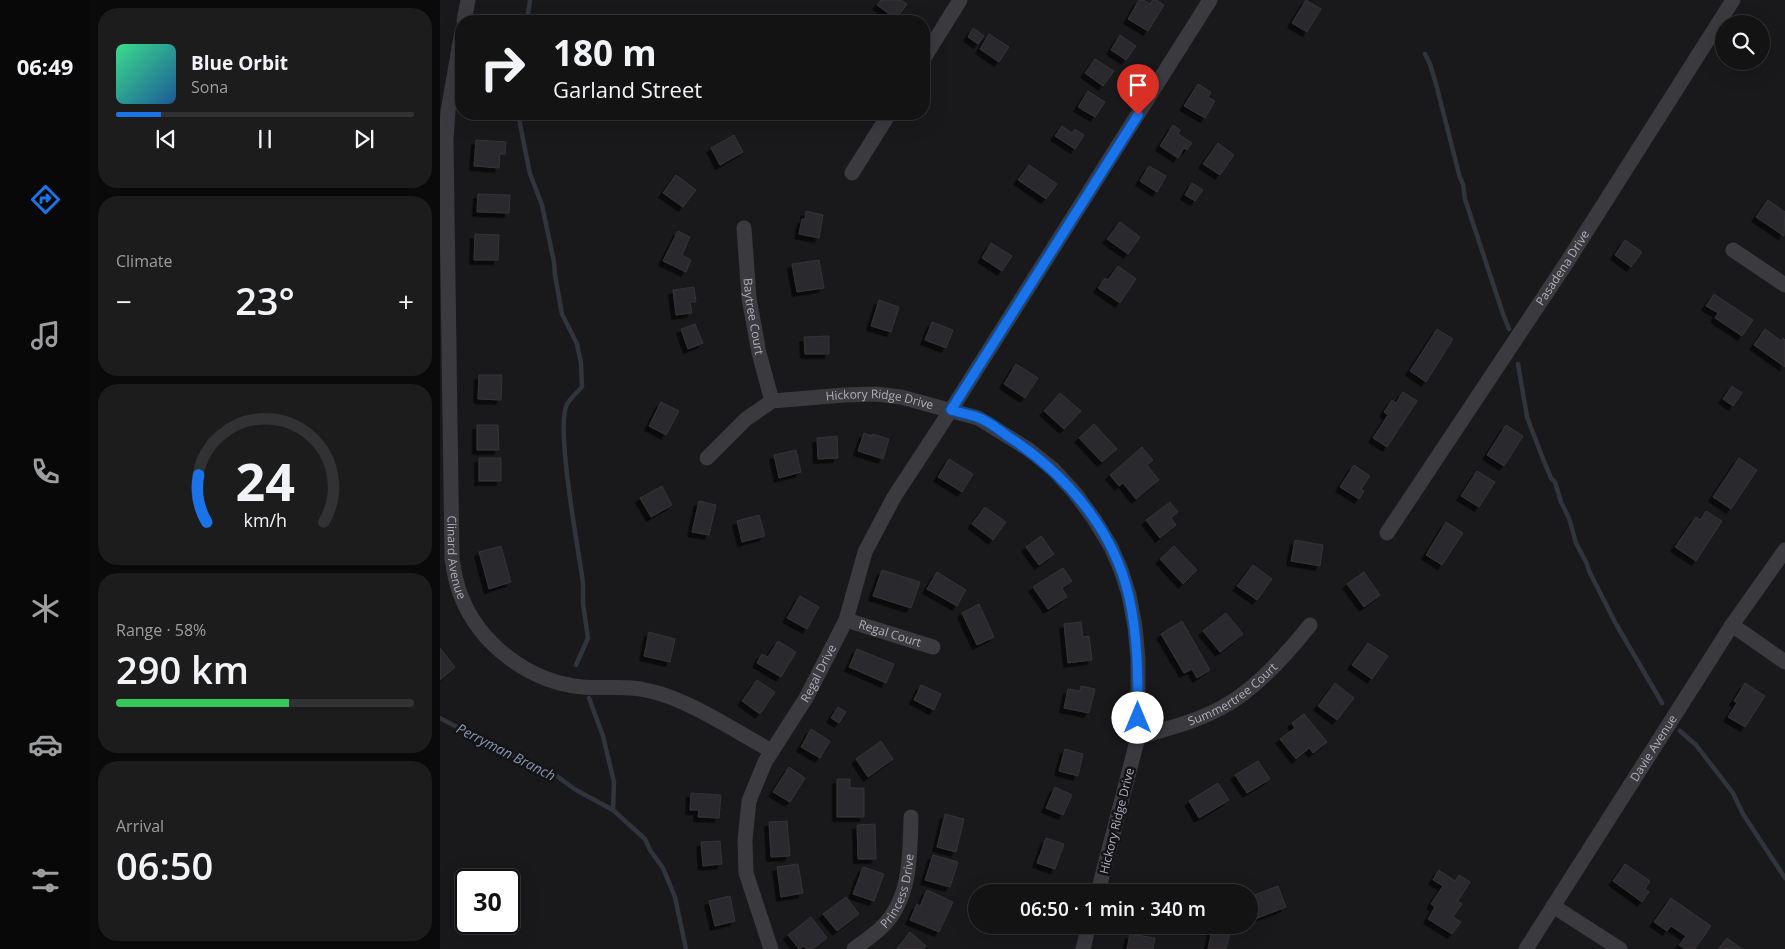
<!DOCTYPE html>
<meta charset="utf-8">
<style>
:root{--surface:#131314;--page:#1c1c1d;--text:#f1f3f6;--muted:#9d9ea0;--line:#323234;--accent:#1a73e8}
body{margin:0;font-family:"Open Sans",sans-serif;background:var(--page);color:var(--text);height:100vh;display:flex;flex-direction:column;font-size:19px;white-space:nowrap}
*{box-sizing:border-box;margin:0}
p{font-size:16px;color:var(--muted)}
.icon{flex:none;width:28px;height:28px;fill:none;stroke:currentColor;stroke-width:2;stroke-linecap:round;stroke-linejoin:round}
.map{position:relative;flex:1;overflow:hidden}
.panel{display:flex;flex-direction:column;gap:8px;padding:8px;background:#0a0a0b;width:350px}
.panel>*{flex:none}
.hud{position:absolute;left:15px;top:15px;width:475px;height:105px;border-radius:20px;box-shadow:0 5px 20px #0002,0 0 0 1px var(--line);background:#131314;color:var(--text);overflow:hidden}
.buttons{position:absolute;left:1275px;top:15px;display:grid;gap:10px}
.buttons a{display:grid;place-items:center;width:55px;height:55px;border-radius:50%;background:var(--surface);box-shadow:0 5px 20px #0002,0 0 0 1px var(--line);font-size:25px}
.speed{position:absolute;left:15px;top:869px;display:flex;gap:10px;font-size:25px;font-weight:700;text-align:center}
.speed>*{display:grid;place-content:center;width:65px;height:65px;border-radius:50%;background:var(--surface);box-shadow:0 5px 20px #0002,0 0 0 1px var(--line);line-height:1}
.speed .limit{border:2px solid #111;border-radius:8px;background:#fff;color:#111}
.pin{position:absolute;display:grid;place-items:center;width:42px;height:42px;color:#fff;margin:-51px -21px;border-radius:50% 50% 50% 0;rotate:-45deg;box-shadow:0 0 5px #0007}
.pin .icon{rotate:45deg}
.me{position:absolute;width:55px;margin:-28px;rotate:0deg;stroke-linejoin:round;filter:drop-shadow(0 0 4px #0008)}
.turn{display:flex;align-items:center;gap:18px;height:105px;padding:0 15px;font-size:22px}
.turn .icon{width:65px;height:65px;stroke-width:2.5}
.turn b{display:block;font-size:35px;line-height:42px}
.big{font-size:38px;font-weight:600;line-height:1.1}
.panel .tile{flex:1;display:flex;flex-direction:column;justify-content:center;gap:8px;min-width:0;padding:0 18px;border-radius:20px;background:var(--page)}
.panel .dial{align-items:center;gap:0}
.dial svg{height:130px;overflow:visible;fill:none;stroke:var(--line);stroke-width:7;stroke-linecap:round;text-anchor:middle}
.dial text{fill:var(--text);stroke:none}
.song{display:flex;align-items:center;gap:15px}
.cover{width:60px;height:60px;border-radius:8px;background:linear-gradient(135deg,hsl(150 70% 55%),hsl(210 70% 35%))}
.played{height:5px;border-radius:2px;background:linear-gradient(90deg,var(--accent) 15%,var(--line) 15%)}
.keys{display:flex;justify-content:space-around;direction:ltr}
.heat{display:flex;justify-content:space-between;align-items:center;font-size:28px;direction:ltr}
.charge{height:8px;border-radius:4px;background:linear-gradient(90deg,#34c759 58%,var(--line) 0)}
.trip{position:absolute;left:528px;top:884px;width:290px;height:50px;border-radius:25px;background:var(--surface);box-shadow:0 5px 20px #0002,0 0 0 1px var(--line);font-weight:600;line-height:50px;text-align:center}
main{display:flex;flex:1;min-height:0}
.dock{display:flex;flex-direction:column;width:90px;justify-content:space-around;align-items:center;background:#080808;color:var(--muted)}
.dock .icon{width:35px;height:35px}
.dock .on{color:var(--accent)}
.dock b{font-size:22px;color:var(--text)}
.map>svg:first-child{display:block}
</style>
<main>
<nav class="dock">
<b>06:49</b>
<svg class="icon on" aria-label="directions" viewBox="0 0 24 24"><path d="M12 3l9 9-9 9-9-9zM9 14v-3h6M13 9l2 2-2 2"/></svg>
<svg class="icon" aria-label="music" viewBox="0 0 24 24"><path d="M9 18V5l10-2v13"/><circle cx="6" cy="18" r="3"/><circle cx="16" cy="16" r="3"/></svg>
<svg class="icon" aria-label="phone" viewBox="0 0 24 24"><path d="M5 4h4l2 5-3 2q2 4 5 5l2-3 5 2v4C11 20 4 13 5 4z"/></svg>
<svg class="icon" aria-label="climate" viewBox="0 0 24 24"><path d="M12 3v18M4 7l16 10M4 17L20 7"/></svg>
<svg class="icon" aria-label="car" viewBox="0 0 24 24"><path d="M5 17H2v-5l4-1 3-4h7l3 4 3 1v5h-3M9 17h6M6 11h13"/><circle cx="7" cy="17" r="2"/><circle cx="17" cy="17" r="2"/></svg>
<svg class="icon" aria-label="filters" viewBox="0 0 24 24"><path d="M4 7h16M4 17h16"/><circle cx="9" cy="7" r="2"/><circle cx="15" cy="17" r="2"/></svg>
</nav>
<section class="panel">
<div class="tile">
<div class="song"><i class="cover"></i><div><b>Blue Orbit</b><p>Sona</p></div></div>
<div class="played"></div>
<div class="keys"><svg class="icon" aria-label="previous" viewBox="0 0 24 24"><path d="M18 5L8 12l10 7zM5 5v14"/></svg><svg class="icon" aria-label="pause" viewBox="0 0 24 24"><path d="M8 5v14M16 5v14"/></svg><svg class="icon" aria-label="next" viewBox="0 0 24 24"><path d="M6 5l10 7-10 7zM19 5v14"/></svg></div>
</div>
<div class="tile"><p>Climate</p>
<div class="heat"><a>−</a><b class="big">23°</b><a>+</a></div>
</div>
<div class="tile dial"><svg viewBox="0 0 100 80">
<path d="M14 69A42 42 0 1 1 86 69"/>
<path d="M14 69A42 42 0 0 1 9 40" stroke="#1a73e8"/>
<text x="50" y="56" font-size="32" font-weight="700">24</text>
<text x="50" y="72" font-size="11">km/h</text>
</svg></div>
<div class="tile"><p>Range · 58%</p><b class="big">290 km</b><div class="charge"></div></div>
<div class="tile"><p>Arrival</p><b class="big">06:50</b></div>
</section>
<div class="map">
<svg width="1345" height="949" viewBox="0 0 1345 949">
<defs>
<filter id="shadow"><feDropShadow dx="-4.5" dy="4.5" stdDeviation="0" flood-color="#0009"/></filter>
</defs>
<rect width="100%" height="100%" fill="#19191b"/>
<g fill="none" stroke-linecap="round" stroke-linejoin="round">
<g stroke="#30353d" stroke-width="4.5">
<path d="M87 21 90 0"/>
<path d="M985 54 990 64 996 84 1020 178 1023 184 1025 199 1063 314 1069 329"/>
<path d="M79 114 80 124 90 174 102 205 114 262 115 275 122 314 137 344 141 363 142 387C137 392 131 398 127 404 115 427 139 552 143 583V604L148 638 136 665"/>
<path d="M1078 364 1087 417 1103 459 1111 478 1115 482 1121 502 1129 518 1136 543 1147 564 1149 571 1176 624 1222 703"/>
<path d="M149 698 163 736 174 782 173 810"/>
<path d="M0 718 62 751 105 771 111 772 136 790 173 810 205 839 210 850 223 868 235 897 246 949"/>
<path d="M1240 731 1256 745 1293 793 1303 814 1345 878"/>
</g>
</g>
<g fill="#2c2c2f" stroke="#343336" filter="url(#shadow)">
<path d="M441 0H461L467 4 456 19 437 5Z"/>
<path d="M699 0H703L710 4 713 0H716L724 5 708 31 688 19Z"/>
<path d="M866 0 881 9 867 32 852 23Z"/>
<path d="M533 28 544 36 538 44 528 37Z"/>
<path d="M549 34 569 47 559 62 540 49Z"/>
<path d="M680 35 696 46 686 60 671 50Z"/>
<path d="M655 59 674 71 663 86 645 73Z"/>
<path d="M758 84 771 92 768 97 775 101 765 118 744 106Z"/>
<path d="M648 91 665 102 655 117 638 107Z"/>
<path d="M733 125 740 130 738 134 752 143 747 150 744 148 738 158 720 146Z"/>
<path d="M622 126 632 133 635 129 644 135 635 149 615 136Z"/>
<path d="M294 135 303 152 280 165 271 148Z"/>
<path d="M36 140 66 142 65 154H60L59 168 34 166Z"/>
<path d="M778 143 794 155 780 175 763 164Z"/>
<path d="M589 165 617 184 606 199 578 180Z"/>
<path d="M709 166 726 176 717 192 700 181Z"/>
<path d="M236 175 256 190 243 207 223 193Z"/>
<path d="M752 183 763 190 755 201 745 195Z"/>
<path d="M38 194 70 195 69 213 37 212Z"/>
<path d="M1328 200 1345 212 1344 236 1316 217Z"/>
<path d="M366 211 383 215 379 238 359 234 362 219H365Z"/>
<path d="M680 222 700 237 688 254 667 239Z"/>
<path d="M238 231 250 237 242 255 251 260 246 272 223 261Z"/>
<path d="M35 234 59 235 58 260H34Z"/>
<path d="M1185 240 1202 252 1191 267 1175 255Z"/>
<path d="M551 243 572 256 562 271 542 258Z"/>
<path d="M379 260 384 288 357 292 352 264Z"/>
<path d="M678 266 696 279 680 303 658 288 665 278 668 280Z"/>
<path d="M254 287 256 302H250L252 313 236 315 233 290Z"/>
<path d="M1274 294 1313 320 1302 336 1275 318 1278 313 1266 306Z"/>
<path d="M439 300 459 307 451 332 431 326Z"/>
<path d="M492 322 513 330 506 348 485 340Z"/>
<path d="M255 324 263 343 248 349 241 329Z"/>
<path d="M997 329 1013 339 986 382 970 371Z"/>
<path d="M1325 329 1341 341 1343 338 1345 340V367L1314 345Z"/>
<path d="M389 336V354H365L364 337Z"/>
<path d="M576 364 598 378 585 398 564 384Z"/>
<path d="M39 375H62L61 400 38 399Z"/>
<path d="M1292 386 1302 393 1293 406 1283 399Z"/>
<path d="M963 392 977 401 947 447 933 438 948 415 944 412 952 400 956 403Z"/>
<path d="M620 393 641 411 624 429 604 411Z"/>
<path d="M221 402 239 411 226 435 209 426Z"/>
<path d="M654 424 677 449 662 462 639 438Z"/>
<path d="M37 425H58L59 450H37Z"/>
<path d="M1066 425 1083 436 1064 466 1047 455Z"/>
<path d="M424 433 432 436V434L449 439 443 459 418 451Z"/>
<path d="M397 436 398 458 378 459 377 438Z"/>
<path d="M702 447 713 460 707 465 719 480 696 499 683 483 679 486 670 475Z"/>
<path d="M356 450 361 472 339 478 334 455Z"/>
<rect x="39" y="458" width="22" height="23"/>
<path d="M1299 458 1317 470 1291 509 1273 497Z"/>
<path d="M509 459 533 474 522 492 498 477Z"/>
<path d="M914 465 930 476 921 489 924 491 919 499 900 487Z"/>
<path d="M1037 471 1055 482 1039 507 1021 496Z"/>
<path d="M222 486 232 505 211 517 200 498Z"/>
<path d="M259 501 276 505 269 535 252 532Z"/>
<path d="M730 502 738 512 731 518 736 525 720 538 706 520Z"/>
<path d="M545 507 566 522 553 540 532 524Z"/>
<path d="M1266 511 1282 521 1256 561 1235 547 1256 517 1260 520Z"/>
<path d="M319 515 325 536 302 542 297 521Z"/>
<path d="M1006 522 1023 533 1002 565 986 555Z"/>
<path d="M601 536 614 554 599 565 586 547Z"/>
<path d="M855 540 883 545 880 566 851 561Z"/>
<path d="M61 546 71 582 49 589 39 552Z"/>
<path d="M734 546 757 570 743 584 720 559Z"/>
<path d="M813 565 832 579 817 600 797 586Z"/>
<path d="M623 568 632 581 622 588 627 597 608 609 593 587Z"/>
<path d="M442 570 480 582 471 608 433 596Z"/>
<path d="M497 572 526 590 517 606 487 589Z"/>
<path d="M924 572 940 595 924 607 907 584Z"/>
<path d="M360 596 379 607 367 629 347 618Z"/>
<path d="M539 604 554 637 537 645 522 613Z"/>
<path d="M786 613 803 634 780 652 763 631Z"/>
<path d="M742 621 770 670 757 678 752 669 744 673 721 634Z"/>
<path d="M641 622 643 637 649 636 652 660 628 663 624 624Z"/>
<path d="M209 632 235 639 230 662 204 656Z"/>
<path d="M338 641 356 652 341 677 317 663 322 654 328 657Z"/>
<path d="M928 643 948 656 932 679 912 665Z"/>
<path d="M0 648 15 667 0 680Z"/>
<path d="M417 649 454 664 446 683 409 667Z"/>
<path d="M317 680 335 692 320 714 302 701Z"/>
<path d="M895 683 914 698 897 720 878 706Z"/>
<path d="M1305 683 1325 696 1305 727 1288 717 1297 703 1294 701Z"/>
<path d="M481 685 501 694 494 710 474 700Z"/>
<path d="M641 686 655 689 649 713 624 708 628 689 640 691Z"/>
<path d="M398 707 406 712 399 723 391 718Z"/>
<path d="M864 714 887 742 873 753 869 748 856 759 840 739 855 728 852 723Z"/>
<path d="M371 729 390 741 380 758 361 747Z"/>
<path d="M441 741 453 759 428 777 416 759Z"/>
<path d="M625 749 643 754 638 776 619 771Z"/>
<path d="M818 761 830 779 807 793 795 775Z"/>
<path d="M349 767 365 778 350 802 333 792Z"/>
<path d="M397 779H410V788H424V817H397Z"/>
<path d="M778 783 789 800 759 818 749 801Z"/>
<path d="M615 787 632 795 623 815 606 808Z"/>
<path d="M251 793 281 795 279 818 258 817 259 810H250Z"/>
<path d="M505 814 524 819 516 852 497 847Z"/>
<path d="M347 821 350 856 331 857 329 822Z"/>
<path d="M435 824 436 859H418L417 825Z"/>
<path d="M606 838 624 844 615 869 597 863Z"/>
<path d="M280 841 282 864 263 866 261 842Z"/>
<path d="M493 855 518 862 510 887 485 880Z"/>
<path d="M358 864 363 893 341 897 337 867Z"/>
<path d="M1185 864 1210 881 1205 889 1209 892 1202 902 1173 881Z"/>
<path d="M423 867 444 874 434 901 413 894Z"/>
<path d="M999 870 1015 881 1019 875 1030 882 1018 901 1022 904 1013 917 1021 922 1012 934 988 919 995 907 991 904 1003 886 993 880Z"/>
<path d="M693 885 711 889V892H692Z"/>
<path d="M838 886 846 907 815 919 809 897Z"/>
<path d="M487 890 513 902 499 932 470 920 477 904 480 906Z"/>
<path d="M290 896 295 921 275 926 269 901Z"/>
<path d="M406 897 419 914 397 931 383 914Z"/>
<path d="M1231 898 1271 926 1255 949H1245L1239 945 1246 936 1231 926 1227 931 1214 922Z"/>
<path d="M371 917 387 938 373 949H366L364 946 359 949 348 935Z"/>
<path d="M773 925 792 926 786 949H768Z"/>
<path d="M470 932 486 946 483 949H456Z"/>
<path d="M690 934 715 938 713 949H687Z"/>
<path d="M1287 938 1302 949H1278Z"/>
</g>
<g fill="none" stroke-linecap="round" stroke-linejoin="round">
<g stroke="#3a3a3f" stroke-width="15">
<path d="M24 21 28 0"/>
<path id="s1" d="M21 37 8 111 6 140 12 559C14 572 16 584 21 596 40 645 90 682 142 687 165 689 188 685 210 691 250 700 296 732 332 751"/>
<path d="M484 58 520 0"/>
<path d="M412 173 449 114"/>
<path id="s2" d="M304 228 309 298 319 353 332 401"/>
<path d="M1293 250 1345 285"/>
<path id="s3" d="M267 458 306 419 332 401 404 395 436 394 461 397 538 418 588 449 613 469 635 493 654 519 671 547 681 570 689 595 695 627 698 659V737L658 892"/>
<path id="s4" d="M947 533 1127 262 1293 0"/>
<path id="s5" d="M406 620 493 647"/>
<path d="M1292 625 1345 662"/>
<path id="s6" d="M698 737C726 729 755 722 781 708 814 691 847 654 870 625"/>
<path d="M1113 906 1180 949"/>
<path id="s7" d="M331 949 306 873 305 840 309 801 325 762 366 698 406 620 425 552 454 497 511 410 770 0"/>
<path id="s8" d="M414 949C423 942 434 935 442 927 471 899 470 855 471 817"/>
<path d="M643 949 649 925"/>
<path id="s9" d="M1086 949 1292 625 1345 550"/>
</g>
</g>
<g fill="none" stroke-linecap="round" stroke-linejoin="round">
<defs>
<path id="route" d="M698 115 511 410C520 413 529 414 537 417 549 421 559 430 569 437 626 474 674 530 689 597 698 637 698 677 698 718"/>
</defs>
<use href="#route" stroke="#114b97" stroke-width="12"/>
<use href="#route" stroke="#1a73e8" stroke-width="9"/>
</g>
<g text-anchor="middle" stroke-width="5" stroke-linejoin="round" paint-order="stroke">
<g font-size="12" fill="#acaeb9" stroke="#141416">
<text dy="4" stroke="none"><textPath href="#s4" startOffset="318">Pasadena Drive</textPath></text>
<text dy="4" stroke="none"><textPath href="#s2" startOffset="89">Baytree Court</textPath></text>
<text dy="4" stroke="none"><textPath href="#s3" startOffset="195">Hickory Ridge Drive</textPath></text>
<text dy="4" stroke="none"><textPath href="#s1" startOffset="522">Clinard Avenue</textPath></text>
<text dy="4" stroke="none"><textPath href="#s5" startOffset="46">Regal Court</textPath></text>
<text dy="4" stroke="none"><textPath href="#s7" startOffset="298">Regal Drive</textPath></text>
<text dy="4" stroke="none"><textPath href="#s6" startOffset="105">Summertree Court</textPath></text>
<text dy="4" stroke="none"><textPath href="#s9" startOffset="238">Davie Avenue</textPath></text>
<text transform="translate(677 821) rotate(-76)" y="4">Hickory Ridge Drive</text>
<text dy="4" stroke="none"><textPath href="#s8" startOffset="76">Princess Drive</textPath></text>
</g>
<g font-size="14" font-style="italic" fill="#8797b0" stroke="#141416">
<text transform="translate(66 752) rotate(27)" y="5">Perryman Branch</text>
</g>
</g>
</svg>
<div class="buttons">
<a><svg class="icon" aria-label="search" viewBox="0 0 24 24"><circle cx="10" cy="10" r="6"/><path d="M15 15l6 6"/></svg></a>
</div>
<div class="speed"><div class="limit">30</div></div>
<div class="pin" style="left:698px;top:115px;background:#d93025"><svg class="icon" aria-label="arrive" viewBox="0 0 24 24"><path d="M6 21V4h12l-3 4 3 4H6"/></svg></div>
<svg class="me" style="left:698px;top:718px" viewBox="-20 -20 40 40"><circle r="19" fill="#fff"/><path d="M0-13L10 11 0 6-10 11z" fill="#1a73e8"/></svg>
<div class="trip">06:50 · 1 min · 340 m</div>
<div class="hud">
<div class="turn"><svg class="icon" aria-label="right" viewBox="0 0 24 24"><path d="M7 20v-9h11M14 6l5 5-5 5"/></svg><div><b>180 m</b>Garland Street</div></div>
</div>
</div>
</main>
